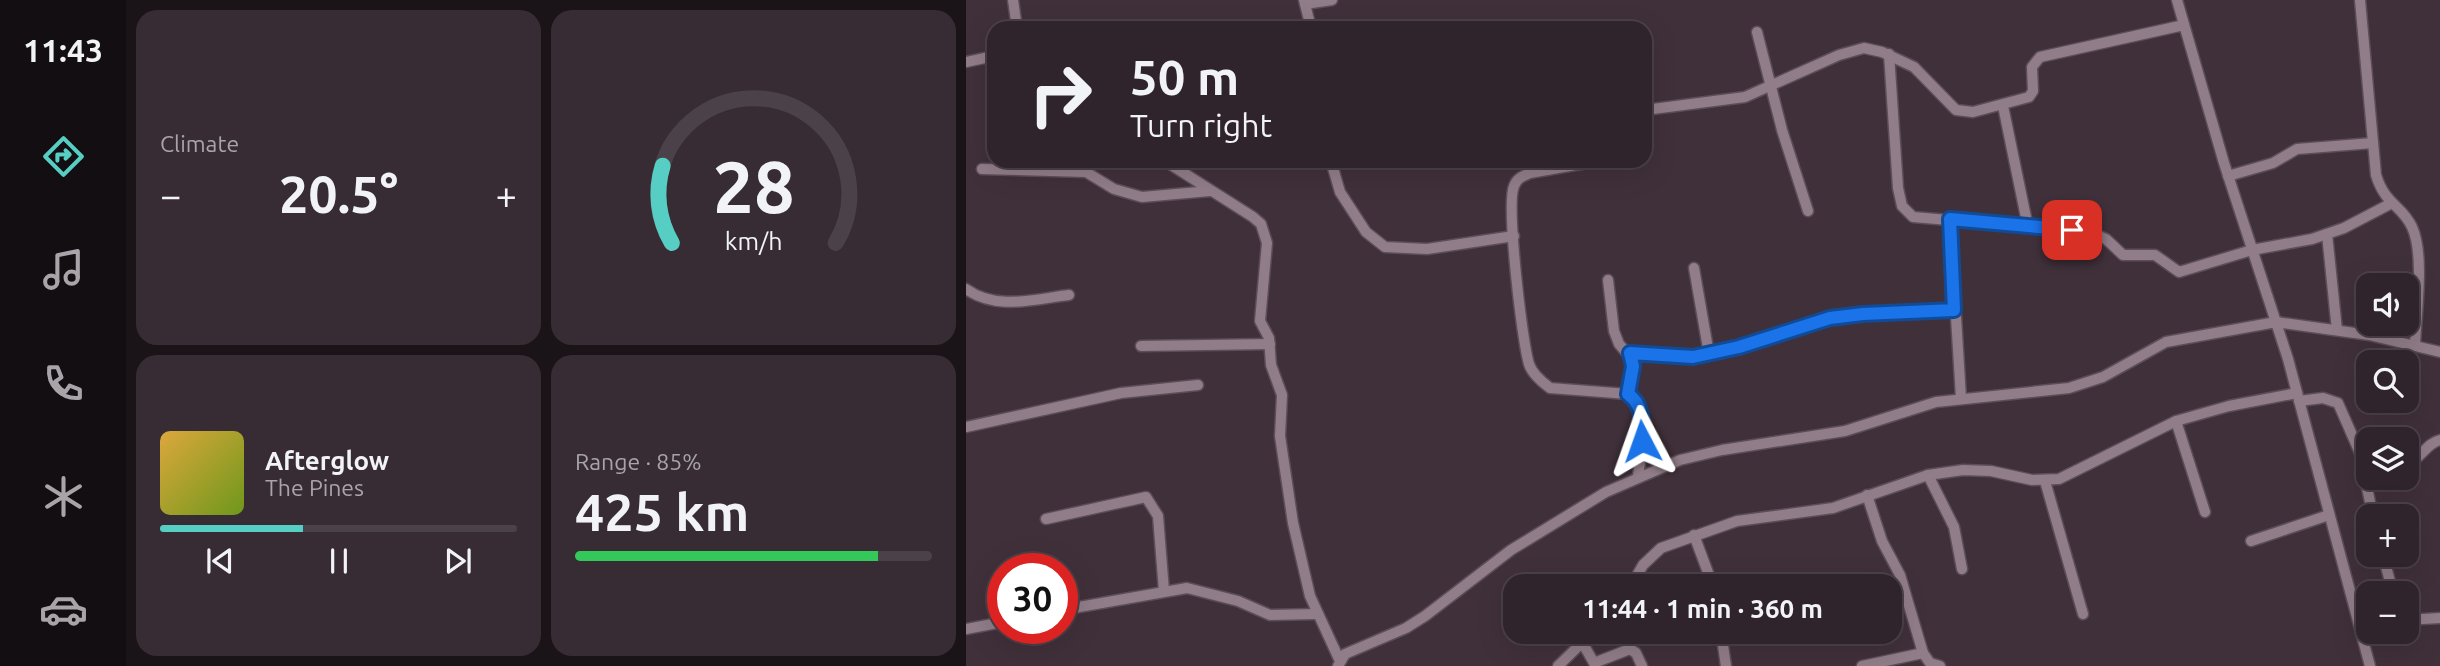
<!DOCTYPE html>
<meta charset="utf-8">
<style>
:root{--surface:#30242c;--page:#382c34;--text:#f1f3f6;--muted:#a8a4a9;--line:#4b4148;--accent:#56cec4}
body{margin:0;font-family:Ubuntu,sans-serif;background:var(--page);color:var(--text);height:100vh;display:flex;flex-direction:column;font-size:26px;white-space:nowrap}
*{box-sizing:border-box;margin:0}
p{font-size:23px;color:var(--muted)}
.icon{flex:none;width:38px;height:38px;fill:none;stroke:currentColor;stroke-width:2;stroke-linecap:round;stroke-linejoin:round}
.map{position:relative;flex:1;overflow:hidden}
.details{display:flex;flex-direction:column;gap:10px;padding:10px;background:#1a1418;width:840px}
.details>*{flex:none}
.guide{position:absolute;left:21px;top:21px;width:665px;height:147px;border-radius:21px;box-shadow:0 7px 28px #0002,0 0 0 2px var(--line);background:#30242c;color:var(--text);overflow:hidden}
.tools{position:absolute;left:1390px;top:273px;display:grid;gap:14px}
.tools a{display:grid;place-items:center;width:63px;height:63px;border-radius:14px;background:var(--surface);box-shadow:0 7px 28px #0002,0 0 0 2px var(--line);font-size:35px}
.speed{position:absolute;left:21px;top:553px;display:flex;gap:14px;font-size:35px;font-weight:700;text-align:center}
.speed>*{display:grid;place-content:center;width:91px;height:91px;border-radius:50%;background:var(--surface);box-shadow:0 7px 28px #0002,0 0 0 2px var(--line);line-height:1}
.speed .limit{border:10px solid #d22;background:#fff;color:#111}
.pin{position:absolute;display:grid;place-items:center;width:60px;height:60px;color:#fff;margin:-30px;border-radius:14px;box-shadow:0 4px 10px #0006}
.me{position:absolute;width:77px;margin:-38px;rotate:356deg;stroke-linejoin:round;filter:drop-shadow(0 0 5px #0008)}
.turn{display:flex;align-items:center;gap:24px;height:147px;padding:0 28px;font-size:32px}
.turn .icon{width:91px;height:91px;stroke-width:2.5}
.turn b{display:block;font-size:49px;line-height:60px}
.big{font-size:52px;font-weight:700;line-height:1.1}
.details .card{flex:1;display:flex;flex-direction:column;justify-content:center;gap:10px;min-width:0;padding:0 24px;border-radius:21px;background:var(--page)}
.details .dial{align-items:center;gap:0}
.dial svg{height:182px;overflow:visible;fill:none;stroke:var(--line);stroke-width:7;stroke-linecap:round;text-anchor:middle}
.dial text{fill:var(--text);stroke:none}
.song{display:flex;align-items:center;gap:21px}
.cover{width:84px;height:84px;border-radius:10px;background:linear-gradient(135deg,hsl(40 70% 55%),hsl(80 70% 35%))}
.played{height:7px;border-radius:4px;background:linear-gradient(90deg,var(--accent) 40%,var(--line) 40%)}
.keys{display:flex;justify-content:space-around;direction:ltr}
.heat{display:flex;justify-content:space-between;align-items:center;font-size:38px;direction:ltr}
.charge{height:10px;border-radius:5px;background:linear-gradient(90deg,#34c759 85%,var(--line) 0)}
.details .tiles{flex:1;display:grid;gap:10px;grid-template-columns:repeat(2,1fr)}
.trip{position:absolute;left:537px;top:574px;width:399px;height:70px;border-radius:21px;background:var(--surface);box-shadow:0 7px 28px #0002,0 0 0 2px var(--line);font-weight:700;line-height:70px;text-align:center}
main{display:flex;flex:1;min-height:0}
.dock{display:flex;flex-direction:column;width:126px;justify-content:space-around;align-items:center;background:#130e12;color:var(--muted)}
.dock .icon{width:49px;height:49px}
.dock .active{color:var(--accent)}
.dock b{font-size:32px;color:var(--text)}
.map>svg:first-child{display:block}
</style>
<main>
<nav class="dock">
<b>11:43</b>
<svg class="icon active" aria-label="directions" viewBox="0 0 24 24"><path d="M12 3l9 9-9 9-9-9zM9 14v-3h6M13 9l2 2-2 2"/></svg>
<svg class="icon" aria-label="music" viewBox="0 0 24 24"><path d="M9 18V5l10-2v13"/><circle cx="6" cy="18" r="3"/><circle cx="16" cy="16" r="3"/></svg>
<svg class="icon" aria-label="phone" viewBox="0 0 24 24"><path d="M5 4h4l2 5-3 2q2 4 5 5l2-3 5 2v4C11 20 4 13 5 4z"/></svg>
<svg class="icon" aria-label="climate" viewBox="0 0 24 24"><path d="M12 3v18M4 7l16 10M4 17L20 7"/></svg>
<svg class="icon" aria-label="car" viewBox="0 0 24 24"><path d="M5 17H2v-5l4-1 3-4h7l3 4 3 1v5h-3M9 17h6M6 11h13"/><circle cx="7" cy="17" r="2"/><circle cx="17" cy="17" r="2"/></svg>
</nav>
<section class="details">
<div class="tiles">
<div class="card"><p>Climate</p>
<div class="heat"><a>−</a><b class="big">20.5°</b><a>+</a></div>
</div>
<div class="card dial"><svg viewBox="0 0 100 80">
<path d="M14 69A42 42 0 1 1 86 69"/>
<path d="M14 69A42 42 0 0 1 10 35" stroke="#56cec4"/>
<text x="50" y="56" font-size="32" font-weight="700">28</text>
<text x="50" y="72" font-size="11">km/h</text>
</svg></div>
<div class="card">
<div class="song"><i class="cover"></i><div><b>Afterglow</b><p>The Pines</p></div></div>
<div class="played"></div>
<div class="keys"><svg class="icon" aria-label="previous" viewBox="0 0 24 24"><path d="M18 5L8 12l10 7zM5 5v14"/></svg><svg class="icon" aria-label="pause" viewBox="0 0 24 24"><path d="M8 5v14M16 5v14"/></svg><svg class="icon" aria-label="next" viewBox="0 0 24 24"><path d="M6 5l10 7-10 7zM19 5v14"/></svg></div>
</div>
<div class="card"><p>Range · 85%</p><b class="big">425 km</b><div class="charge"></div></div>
</div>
</section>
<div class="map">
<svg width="1474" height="666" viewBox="0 0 1474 666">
<rect width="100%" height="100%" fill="#40303a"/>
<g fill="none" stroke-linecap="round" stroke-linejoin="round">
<defs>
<g id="minor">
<path d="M47 0 51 28"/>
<path d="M338 0 345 28"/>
<path d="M1211 0 1258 163 1322 359 1404 666"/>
<path d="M1394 0 1410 175C1419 205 1436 205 1446 227 1459 255 1450 314 1449 346"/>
<path d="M339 4 366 0"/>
<path d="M791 32 816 130 842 211"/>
<path d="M923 54 932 188 936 206 947 217 1124 232 1140 239 1157 255H1189L1213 272 1286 250 1346 239 1378 228 1424 204"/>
<path d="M0 62 28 56"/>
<path d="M1037 106 1062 227"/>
<path d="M679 110 779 97 873 55 898 48 916 52 948 67 990 110 1007 112 1063 97 1067 91 1066 67 1074 57 1218 25"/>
<path d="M199 161 287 217 295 224 301 243 294 321 303 338 305 365 316 395 314 436 327 523 344 596 373 659"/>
<path d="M365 161 374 192 400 232 419 247 461 249 548 236"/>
<path d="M632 161 564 173C557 176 551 178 548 186 540 205 556 341 563 364 566 374 576 382 584 388L662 394C686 410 675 452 672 476"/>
<path d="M16 169 120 172 148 189 176 197 244 191"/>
<path d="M1262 176 1307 163 1331 149 1407 143"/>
<path d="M984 219 995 398"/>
<path d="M1361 234 1371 330"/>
<path d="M728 268 743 354"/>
<path d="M642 280 648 331 653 344 666 359 662 394"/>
<path d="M0 289C31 311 68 299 103 295"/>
<path d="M175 346 304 344"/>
<path d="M664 353 727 357 773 347 864 318 897 314 988 310"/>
<path d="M1333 401 1357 398 1372 403 1394 453 1402 461"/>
<path d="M1210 421 1239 512"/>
<path d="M0 427 155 393 232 385"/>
<path d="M1399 459 1400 483 1407 516"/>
<path d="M1440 463C1456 459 1459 444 1474 440"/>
<path d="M962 475 988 527 996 569"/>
<path d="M1079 481 1117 614"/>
<path d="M901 495 916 541 934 575 957 653 964 663 974 666"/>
<path d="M80 519 180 497 192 516 198 591"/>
<path d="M728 535 747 586"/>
<path d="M1285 541 1363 515"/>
<path d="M1417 555 1427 593"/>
<path d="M665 586 677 565 695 548 771 521 867 508 962 475 997 470 1025 471 1066 480 1093 479 1210 421 1263 406 1331 393"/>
<path d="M96 610 221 588 272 601 304 615 350 614"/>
<path d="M1440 620 1474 618"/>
<path d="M0 629 37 622"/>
<path d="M755 632 760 666"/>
<path d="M616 642 628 663 664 649 670 653 676 666"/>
<path d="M372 666 379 654 440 628 459 616 545 550 640 492 714 460 756 450 879 431 970 402 1103 388 1137 377 1200 342 1310 322 1403 335 1474 352"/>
<path d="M592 666 627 632"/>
<path d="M896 666 957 653"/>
</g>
</defs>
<use href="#minor" stroke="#5c4e58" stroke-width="13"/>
<use href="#minor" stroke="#917d89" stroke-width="10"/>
</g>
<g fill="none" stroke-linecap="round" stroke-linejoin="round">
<defs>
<path id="route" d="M676 441C676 424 678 405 662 394L667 366 664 353 727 357 773 347 864 318 897 314 988 310 984 219 1106 230"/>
</defs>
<use href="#route" stroke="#114b97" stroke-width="18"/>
<use href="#route" stroke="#1a73e8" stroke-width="12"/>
</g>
</svg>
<div class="tools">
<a><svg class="icon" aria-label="sound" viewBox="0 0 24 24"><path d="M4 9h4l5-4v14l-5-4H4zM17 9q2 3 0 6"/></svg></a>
<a><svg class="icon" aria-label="search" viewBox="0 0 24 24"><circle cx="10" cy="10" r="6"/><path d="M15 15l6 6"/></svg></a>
<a><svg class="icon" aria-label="layers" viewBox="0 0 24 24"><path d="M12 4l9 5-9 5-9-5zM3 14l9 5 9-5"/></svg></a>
<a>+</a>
<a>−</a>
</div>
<div class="speed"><div class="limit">30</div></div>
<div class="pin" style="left:1106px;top:230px;background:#d93025"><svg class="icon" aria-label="arrive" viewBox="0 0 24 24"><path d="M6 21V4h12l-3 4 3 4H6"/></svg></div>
<svg class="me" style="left:676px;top:441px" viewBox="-20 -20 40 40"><path d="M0-17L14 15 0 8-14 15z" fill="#1a73e8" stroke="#fff" stroke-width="4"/></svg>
<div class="trip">11:44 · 1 min · 360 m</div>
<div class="guide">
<div class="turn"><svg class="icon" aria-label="right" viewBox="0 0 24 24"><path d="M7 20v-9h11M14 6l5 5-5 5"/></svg><div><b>50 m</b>Turn right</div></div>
</div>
</div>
</main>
